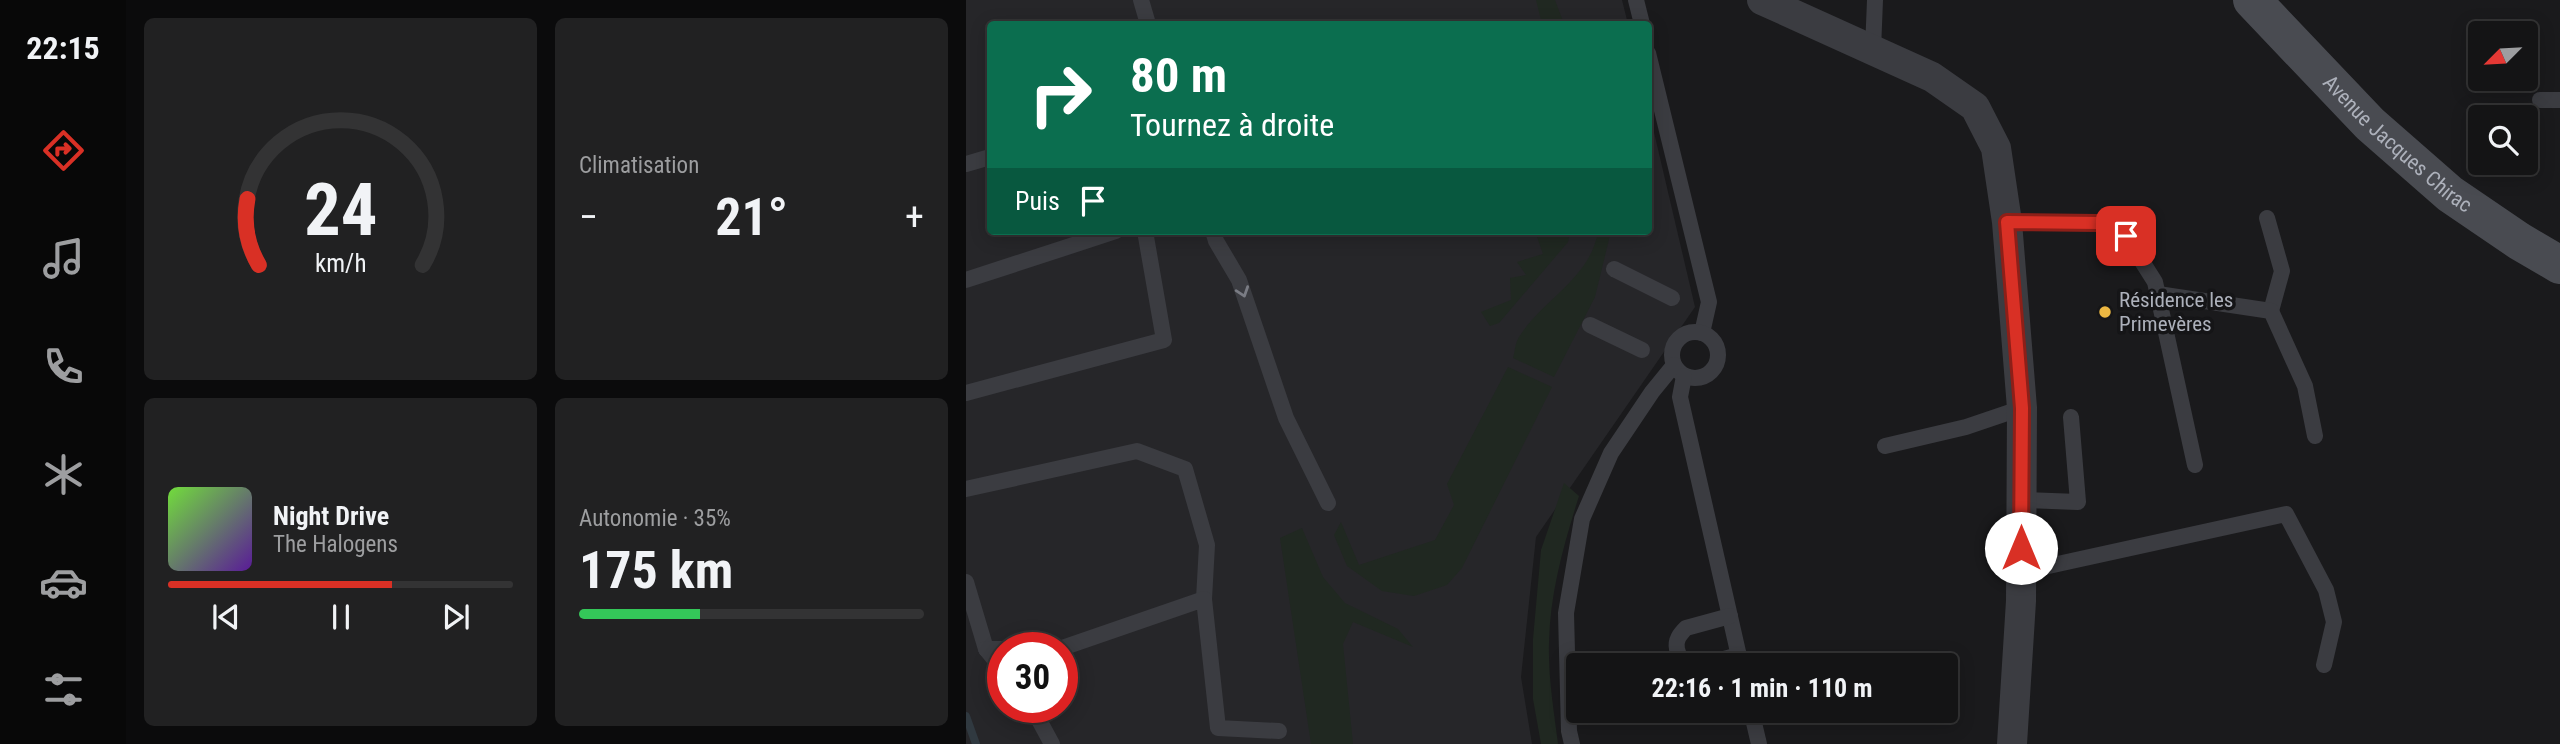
<!DOCTYPE html>
<html lang="fr">
<meta charset="utf-8">
<style>
:root{--surface:#141415;--page:#212122;--text:#f1f3f6;--muted:#9d9ea0;--line:#333334;--accent:#d93025}
body{margin:0;font-family:"Roboto Condensed",sans-serif;background:var(--page);color:var(--text);height:100vh;display:flex;flex-direction:column;font-size:26px;white-space:nowrap}
*{box-sizing:border-box;margin:0}
p{font-size:23px;color:var(--muted)}
.icon{flex:none;width:38px;height:38px;fill:none;stroke:currentColor;stroke-width:2;stroke-linecap:round;stroke-linejoin:round}
.map{position:relative;flex:1;overflow:hidden}
.side{display:flex;flex-direction:column;gap:18px;padding:18px;background:#0b0b0c;width:840px}
.side>*{flex:none}
.guide{position:absolute;left:21px;top:21px;width:665px;height:214px;border-radius:7px;box-shadow:0 4px 18px #0003,0 0 0 2px var(--line);background:#0b6e4f;color:#fff;overflow:hidden}
.needle{width:46px;rotate:246deg}
.tools{position:absolute;left:1502px;top:21px;display:grid;gap:14px}
.tools a{display:grid;place-items:center;width:70px;height:70px;border-radius:7px;background:var(--surface);box-shadow:0 4px 18px #0003,0 0 0 2px var(--line);font-size:35px}
.speed{position:absolute;left:21px;top:632px;display:flex;gap:14px;font-size:35px;font-weight:700;text-align:center}
.speed>*{display:grid;place-content:center;width:91px;height:91px;border-radius:50%;background:var(--surface);box-shadow:0 4px 18px #0003,0 0 0 2px var(--line);line-height:1}
.speed .limit{border:10px solid #d22;background:#fff;color:#111}
.pin{position:absolute;display:grid;place-items:center;width:60px;height:60px;color:#fff;margin:-30px;border-radius:14px;box-shadow:0 4px 10px #0006}
.me{position:absolute;width:77px;margin:-38px;rotate:0deg;stroke-linejoin:round;filter:drop-shadow(0 0 5px #0008)}
.turn{display:flex;align-items:center;gap:24px;height:147px;padding:0 28px;font-size:32px}
.turn .icon{width:91px;height:91px;stroke-width:2.5}
.turn b{display:block;font-size:49px;line-height:60px}
.then{display:flex;align-items:center;height:66px;padding:0 28px;background:#0003;gap:14px;font-size:26px}
.big{font-size:52px;font-weight:700;line-height:1.1}
.side .card{flex:1;display:flex;flex-direction:column;justify-content:center;gap:10px;min-width:0;padding:0 24px;border-radius:10px;background:var(--page)}
.side .dial{align-items:center;gap:0}
.dial svg{height:182px;overflow:visible;fill:none;stroke:var(--line);stroke-width:7;stroke-linecap:round;text-anchor:middle}
.dial text{fill:var(--text);stroke:none}
.song{display:flex;align-items:center;gap:21px}
.cover{width:84px;height:84px;border-radius:10px;background:linear-gradient(135deg,hsl(100 70% 55%),hsl(270 70% 35%))}
.played{height:7px;border-radius:4px;background:linear-gradient(90deg,var(--accent) 65%,var(--line) 65%)}
.keys{display:flex;justify-content:space-around;direction:ltr}
.heat{display:flex;justify-content:space-between;align-items:center;font-size:38px;direction:ltr}
.charge{height:10px;border-radius:5px;background:linear-gradient(90deg,#34c759 35%,var(--line) 0)}
.side .tiles{flex:1;display:grid;gap:18px;grid-template-columns:repeat(2,1fr)}
.trip{position:absolute;left:600px;top:653px;width:392px;height:70px;border-radius:7px;background:var(--surface);box-shadow:0 4px 18px #0003,0 0 0 2px var(--line);font-weight:700;line-height:70px;text-align:center}
main{display:flex;flex:1;min-height:0}
.dock{display:flex;flex-direction:column;width:126px;justify-content:space-around;align-items:center;background:#080808;color:var(--muted)}
.dock .icon{width:49px;height:49px}
.dock .current{color:var(--accent)}
.dock b{font-size:32px;color:var(--text)}
.map>svg:first-child{display:block}
</style>
<main>
<nav class="dock">
<b>22:15</b>
<svg class="icon current" aria-label="directions" viewBox="0 0 24 24"><path d="M12 3l9 9-9 9-9-9zM9 14v-3h6M13 9l2 2-2 2"/></svg>
<svg class="icon" aria-label="music" viewBox="0 0 24 24"><path d="M9 18V5l10-2v13"/><circle cx="6" cy="18" r="3"/><circle cx="16" cy="16" r="3"/></svg>
<svg class="icon" aria-label="phone" viewBox="0 0 24 24"><path d="M5 4h4l2 5-3 2q2 4 5 5l2-3 5 2v4C11 20 4 13 5 4z"/></svg>
<svg class="icon" aria-label="climate" viewBox="0 0 24 24"><path d="M12 3v18M4 7l16 10M4 17L20 7"/></svg>
<svg class="icon" aria-label="car" viewBox="0 0 24 24"><path d="M5 17H2v-5l4-1 3-4h7l3 4 3 1v5h-3M9 17h6M6 11h13"/><circle cx="7" cy="17" r="2"/><circle cx="17" cy="17" r="2"/></svg>
<svg class="icon" aria-label="filters" viewBox="0 0 24 24"><path d="M4 7h16M4 17h16"/><circle cx="9" cy="7" r="2"/><circle cx="15" cy="17" r="2"/></svg>
</nav>
<section class="side">
<div class="tiles">
<div class="card dial"><svg viewBox="0 0 100 80">
<path d="M14 69A42 42 0 1 1 86 69"/>
<path d="M14 69A42 42 0 0 1 9 40" stroke="#d93025"/>
<text x="50" y="56" font-size="32" font-weight="700">24</text>
<text x="50" y="72" font-size="11">km/h</text>
</svg></div>
<div class="card"><p>Climatisation</p>
<div class="heat"><a>−</a><b class="big">21°</b><a>+</a></div>
</div>
<div class="card">
<div class="song"><i class="cover"></i><div><b>Night Drive</b><p>The Halogens</p></div></div>
<div class="played"></div>
<div class="keys"><svg class="icon" aria-label="previous" viewBox="0 0 24 24"><path d="M18 5L8 12l10 7zM5 5v14"/></svg><svg class="icon" aria-label="pause" viewBox="0 0 24 24"><path d="M8 5v14M16 5v14"/></svg><svg class="icon" aria-label="next" viewBox="0 0 24 24"><path d="M6 5l10 7-10 7zM19 5v14"/></svg></div>
</div>
<div class="card"><p>Autonomie · 35%</p><b class="big">175 km</b><div class="charge"></div></div>
</div>
</section>
<div class="map">
<svg width="1594" height="744" viewBox="0 0 1594 744">
<rect width="100%" height="100%" fill="#1a1a1c"/>
<path fill="#262629" fill-rule="evenodd" d="M0 0H656L662 24H24V231H682L683 111 729 307 570 537 555 677 566 744H0ZM37 648H96V707H37Z"/>
<g fill="#202821">
<path d="M570 0H589L598 24H576Z"/>
<path d="M569 231H604L602 242 533 323 524 326 515 312 545 300 544 278 560 275 551 262 577 254Z"/>
<path d="M632 231H645L629 297 588 377 547 358C549 352 549 343 553 337 576 300 625 278 632 231Z"/>
<path d="M542 367 586 387 496 568 481 585 448 596 416 591 381 566 368 535 375 522 393 565 469 540 488 505 481 484Z"/>
<path d="M598 483 613 496C598 544 584 592 583 643 582 677 588 711 592 744H575L567 699V639L575 550Z"/>
<path d="M336 528 357 577 379 603 432 629 447 647 387 622 377 644 387 744H345L314 538Z"/>
</g>
<g fill="none" stroke-linecap="round" stroke-linejoin="round">
<path stroke="#303940" stroke-width="8" d="M0 716 10 744"/>
<g stroke="#3b3c41" stroke-width="16">
<path d="M175 0 182 24"/>
<path d="M670 0 676 24"/>
<path d="M907 50 909 0"/>
<path d="M682 53 743 302 736 333"/>
<path d="M1574 100H1594"/>
<path d="M0 164 24 157"/>
<path d="M1301 218 1316 271 1305 311"/>
<path d="M1041 222 1132 223 1160 236 1189 282 1229 465"/>
<path d="M247 231 250 241 273 280 320 418 362 503"/>
<path d="M648 269 706 298"/>
<path d="M0 280 150 231"/>
<path d="M1192 294 1305 311 1339 386 1349 436"/>
<path d="M624 325 676 350"/>
<circle cx="729" cy="355" r="23"/>
<path d="M718 376 714 397 775 665"/>
<path d="M0 393 198 340 179 231"/>
<path d="M919 446 1000 427 1056 408"/>
<path d="M0 489 171 451 219 469 241 545 238 599"/>
<path d="M1056 500 1112 502 1105 417"/>
<path d="M1055 572 1320 514 1360 590 1368 622 1358 665"/>
<path d="M0 582 20 649H37"/>
<path d="M764 616 720 628C714 634 709 640 711 649 715 675 756 659 772 655"/>
<path d="M96 648 238 599 252 728 313 731"/>
<path d="M20 649 37 670"/>
<path d="M66 707 86 744"/>
<path d="M785 710 793 744"/>
<path d="M606 744 603 731 600 613 616 519 645 453 686 392 708 365"/>
</g>
<path stroke="#3b3c41" stroke-width="30" d="M796 0 966 77 1009 107 1030 148 1041 222 1056 408 1055 601 1046 744"/>
<path stroke="#494b51" stroke-width="38" id="s1" d="M1286 0 1404 124 1484 194 1553 241 1594 265"/>
</g>
<defs><path id="oneway-chevron" d="M-2-3.5L2.5 0L-2 3.5" fill="none" stroke-width="1.6" stroke-linecap="round" stroke-linejoin="round" transform="scale(1.75)"/></defs>
<use stroke="#7a7c84" href="#oneway-chevron" transform="translate(277 292) rotate(71)"/>
<g fill="none" stroke-linecap="round" stroke-linejoin="round">
<defs>
<path id="route" d="M1055 548 1056 408 1041 222 1132 223 1160 236"/>
</defs>
<use href="#route" stroke="#8d1f18" stroke-width="18"/>
<use href="#route" stroke="#d93025" stroke-width="12"/>
</g>
<circle fill="#ecb742" stroke="#151517" stroke-width="2.5" cx="1139" cy="312" r="7"/>
<g text-anchor="middle" stroke-width="7" stroke-linejoin="round" paint-order="stroke">
<g font-size="21" fill="#adb1bb" stroke="#151517">
<text dy="7" stroke="none"><textPath href="#s1" startOffset="205">Avenue Jacques Chirac</textPath></text>
</g>
<g font-size="21" fill="#adb1bb" stroke="#151517" text-anchor="start">
<text x="1153" y="307">Résidence les<tspan x="1153" dy="24">Primevères</tspan></text>
</g>
</g>
</svg>
<div class="tools">
<a><svg class="needle" viewBox="-14 -14 28 28"><path d="M0-13l5 13h-10z" fill="#e53935"/><path d="M0 13l5-13h-10z" fill="#9d9ea0"/></svg></a>
<a><svg class="icon" aria-label="search" viewBox="0 0 24 24"><circle cx="10" cy="10" r="6"/><path d="M15 15l6 6"/></svg></a>
</div>
<div class="speed"><div class="limit">30</div></div>
<div class="pin" style="left:1160px;top:236px;background:#d93025"><svg class="icon" aria-label="arrive" viewBox="0 0 24 24"><path d="M6 21V4h12l-3 4 3 4H6"/></svg></div>
<svg class="me" style="left:1055px;top:548px" viewBox="-20 -20 40 40"><circle r="19" fill="#fff"/><path d="M0-13L10 11 0 6-10 11z" fill="#d93025"/></svg>
<div class="trip">22:16 · 1 min · 110 m</div>
<div class="guide">
<div class="turn"><svg class="icon" aria-label="right" viewBox="0 0 24 24"><path d="M7 20v-9h11M14 6l5 5-5 5"/></svg><div><b>80 m</b>Tournez à droite</div></div>
<div class="then">Puis<svg class="icon" aria-label="arrive" viewBox="0 0 24 24"><path d="M6 21V4h12l-3 4 3 4H6"/></svg></div>
</div>
</div>
</main>
